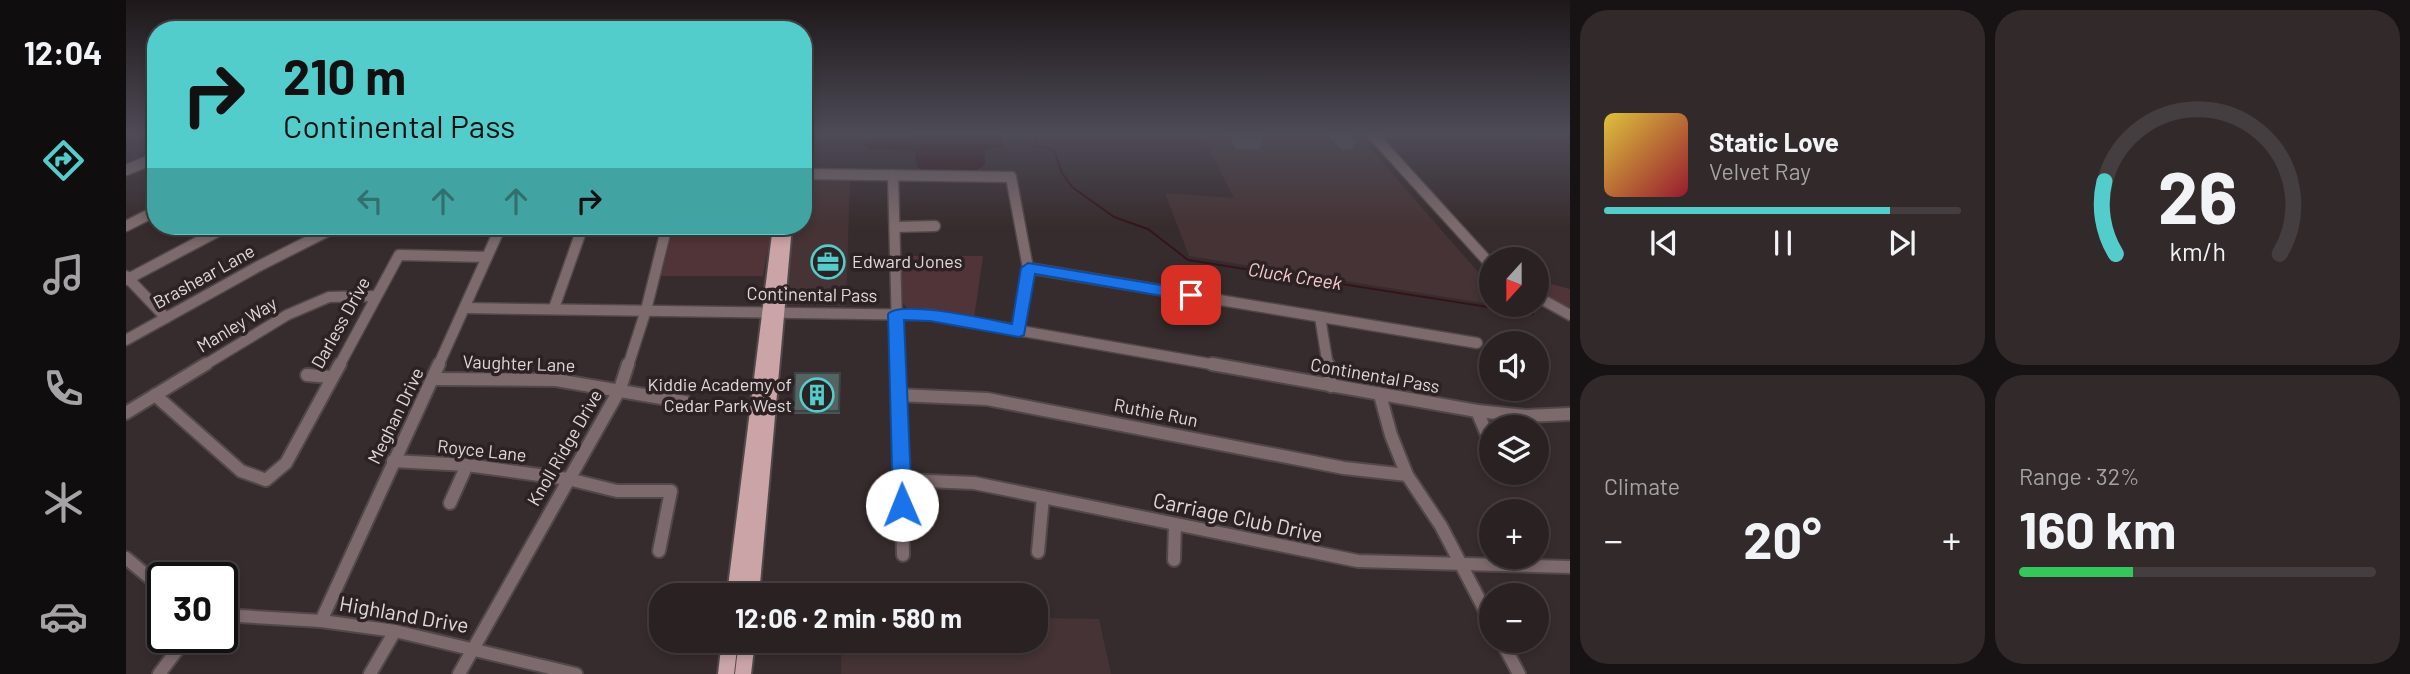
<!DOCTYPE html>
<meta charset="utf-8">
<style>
:root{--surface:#292122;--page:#31292a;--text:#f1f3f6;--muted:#a5a3a5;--line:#453e40;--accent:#53cdcb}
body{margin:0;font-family:Barlow,sans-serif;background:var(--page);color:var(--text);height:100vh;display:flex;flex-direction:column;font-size:26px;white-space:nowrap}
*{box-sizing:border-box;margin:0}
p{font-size:23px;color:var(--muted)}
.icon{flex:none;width:38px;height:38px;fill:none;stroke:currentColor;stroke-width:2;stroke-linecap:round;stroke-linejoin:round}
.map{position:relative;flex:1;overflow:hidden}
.drawer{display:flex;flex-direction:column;gap:10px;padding:10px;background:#171213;width:840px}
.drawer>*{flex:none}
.banner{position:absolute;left:21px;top:21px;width:665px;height:214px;border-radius:28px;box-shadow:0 4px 10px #0003,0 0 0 2px var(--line);background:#53cdcb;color:#111;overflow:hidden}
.needle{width:46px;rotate:201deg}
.buttons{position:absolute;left:1353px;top:247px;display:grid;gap:14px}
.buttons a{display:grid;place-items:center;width:70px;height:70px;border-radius:50%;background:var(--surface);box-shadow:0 4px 10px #0003,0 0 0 2px var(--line);font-size:35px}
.speed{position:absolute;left:21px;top:562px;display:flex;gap:14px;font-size:35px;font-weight:700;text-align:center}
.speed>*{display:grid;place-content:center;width:91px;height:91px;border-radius:50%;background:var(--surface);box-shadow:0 4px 10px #0003,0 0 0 2px var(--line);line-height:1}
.speed .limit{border:4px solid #111;border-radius:10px;background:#fff;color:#111}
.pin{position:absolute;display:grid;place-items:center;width:60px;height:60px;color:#fff;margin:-30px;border-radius:14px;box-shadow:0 4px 10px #0006}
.me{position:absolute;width:77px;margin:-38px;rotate:359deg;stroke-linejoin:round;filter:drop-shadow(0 0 5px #0008)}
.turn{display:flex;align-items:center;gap:24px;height:147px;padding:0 21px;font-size:32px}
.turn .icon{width:91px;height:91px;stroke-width:2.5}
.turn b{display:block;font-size:49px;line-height:60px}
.lanes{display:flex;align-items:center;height:66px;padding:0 21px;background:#0003;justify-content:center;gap:35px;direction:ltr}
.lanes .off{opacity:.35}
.big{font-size:52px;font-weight:700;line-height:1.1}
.drawer .tile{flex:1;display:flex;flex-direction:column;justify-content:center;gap:10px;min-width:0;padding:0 24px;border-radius:28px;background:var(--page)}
.drawer .dial{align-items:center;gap:0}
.dial svg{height:182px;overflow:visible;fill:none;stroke:var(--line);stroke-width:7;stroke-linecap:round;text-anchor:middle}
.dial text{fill:var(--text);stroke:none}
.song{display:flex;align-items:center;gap:21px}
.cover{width:84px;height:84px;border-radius:10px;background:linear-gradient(135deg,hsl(50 70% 55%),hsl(350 70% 35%))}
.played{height:7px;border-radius:4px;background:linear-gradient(90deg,var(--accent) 80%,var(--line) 80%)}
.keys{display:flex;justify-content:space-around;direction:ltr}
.heat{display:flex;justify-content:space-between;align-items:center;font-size:38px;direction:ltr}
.charge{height:10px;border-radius:5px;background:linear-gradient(90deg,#34c759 32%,var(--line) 0)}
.drawer .tiles{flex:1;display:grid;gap:10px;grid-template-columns:repeat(2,1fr)}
.trip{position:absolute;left:523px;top:583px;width:399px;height:70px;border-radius:28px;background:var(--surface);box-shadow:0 4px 10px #0003,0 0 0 2px var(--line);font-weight:700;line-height:70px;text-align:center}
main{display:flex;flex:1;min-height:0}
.tabs{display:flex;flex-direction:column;width:126px;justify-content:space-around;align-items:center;background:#100d0e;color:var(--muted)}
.tabs .icon{width:49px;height:49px}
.tabs .current{color:var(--accent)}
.tabs b{font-size:32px;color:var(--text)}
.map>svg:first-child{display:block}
</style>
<main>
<nav class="tabs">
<b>12:04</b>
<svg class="icon current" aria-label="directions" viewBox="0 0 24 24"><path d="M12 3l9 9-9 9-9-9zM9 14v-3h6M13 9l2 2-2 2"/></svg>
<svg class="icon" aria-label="music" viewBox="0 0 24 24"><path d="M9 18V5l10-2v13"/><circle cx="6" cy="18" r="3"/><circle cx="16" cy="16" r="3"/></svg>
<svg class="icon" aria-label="phone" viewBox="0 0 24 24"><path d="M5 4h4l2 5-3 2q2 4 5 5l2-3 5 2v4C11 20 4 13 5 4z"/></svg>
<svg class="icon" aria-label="climate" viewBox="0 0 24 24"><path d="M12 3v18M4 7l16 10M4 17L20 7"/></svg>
<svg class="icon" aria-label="car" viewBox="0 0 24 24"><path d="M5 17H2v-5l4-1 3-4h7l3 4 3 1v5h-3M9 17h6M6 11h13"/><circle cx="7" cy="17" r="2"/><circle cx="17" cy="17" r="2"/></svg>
</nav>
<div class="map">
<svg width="1444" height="674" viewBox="0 0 1444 674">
<rect width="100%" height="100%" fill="#372c2d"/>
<g fill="#453335">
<path d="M1075 133H1231L1365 287V304L1380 305 1383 307 1063 256 1039 193 1108 198Z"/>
<path d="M677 178H724L720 306 658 305 665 226H677Z"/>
<path d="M910 618 973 619 985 674H715L716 641 910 640Z"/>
</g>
<g fill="#513437">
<path d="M548 226H646L637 276H535Z"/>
<path d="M774 256H857L848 318 781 308 777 303Z"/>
<path d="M1410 280 1444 289V310L1411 291Z"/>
</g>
<path fill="#351419" d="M783 133H874L877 147 859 150V165L849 171 795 170 791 166 789 151 744 149 737 144C748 134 769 146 782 138Z"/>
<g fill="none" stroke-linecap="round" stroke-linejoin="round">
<path stroke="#351419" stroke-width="2" d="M912 133 908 145 928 150 936 173 946 187 988 217 1022 229 1062 260 1407 314"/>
<defs>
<g id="minor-far1">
<path d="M1245 133 1365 265"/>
<path d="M0 170 30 158"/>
<path d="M677 174 885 177 902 268 893 331"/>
<path d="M767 175 772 366"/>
<path d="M0 226 30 211"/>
<path d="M769 227 809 226"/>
<path d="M902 268 1351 343"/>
<path d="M0 276 40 318"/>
<path d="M0 280 102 226"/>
<path d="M1410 296 1444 315"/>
<path d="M339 308 804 315 1096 366"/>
<path d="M428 308 457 226"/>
<path d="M1194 317 1202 366"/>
<path d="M0 340 133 266 212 226"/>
<path d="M77 366 161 315 203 297 250 296"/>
<path d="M213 366 273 255 361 257"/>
<path d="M312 366 375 226"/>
<path d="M502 366 520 310 541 226"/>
</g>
<g id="minor">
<path d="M772 364 777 555"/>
<path d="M1086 364 1351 411 1400 416 1444 414"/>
<path d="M1202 364 1205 386"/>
<path d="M181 375 205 377"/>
<path d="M308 379 430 380 559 402"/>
<path d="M29 395 115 471 140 480 160 463 214 364"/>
<path d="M772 395 861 399 1218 468 1281 475"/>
<path d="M1254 395 1265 435 1281 475 1315 526 1365 622"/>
<path d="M1351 411 1365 444"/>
<path d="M0 413 80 364"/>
<path d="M267 461 341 465 442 479 491 491H545L533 551"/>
<path d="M776 480 848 483 1232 561 1444 567"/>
<path d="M324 503 341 465"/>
<path d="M912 552 917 497"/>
<path d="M0 558 37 589"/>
<path d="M1048 560 1049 524"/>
<path d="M96 615 195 621 269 631 450 674"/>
<path d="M195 621 313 364"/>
<path d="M1375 640 1393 674"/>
<path d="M33 674 61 637"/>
<path d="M244 674 269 631"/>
<path d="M333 674 494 389 502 364"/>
</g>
<g id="major">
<path d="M647 226H666L633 595H617L623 543 617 595H601Z"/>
<path d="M596 640H612L608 674H592Z"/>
<path d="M613 640H629L625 674H609Z"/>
</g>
</defs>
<use href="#minor-far1" stroke="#524849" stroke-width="13"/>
<use href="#minor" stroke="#524849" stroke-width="16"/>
<use href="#major" stroke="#524849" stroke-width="4"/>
<use href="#minor-far1" stroke="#7d6a6c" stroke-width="10"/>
<use href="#minor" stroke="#7d6a6c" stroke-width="12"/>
<use href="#major" fill="#cba4a7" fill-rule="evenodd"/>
</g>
<g fill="#495555">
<path d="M1102 133H1136L1138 137 1133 150 1110 149Z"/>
<path d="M1199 133H1224L1231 140 1226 149 1216 150Z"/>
<path d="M714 373V414H668V411Z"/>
</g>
<g fill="#556363" stroke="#3c4545" stroke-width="2">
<path d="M1113 133H1136L1138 137H1115Z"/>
<path d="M1214 133H1224L1231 140H1221Z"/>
<path d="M669 373H714L713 411H668Z"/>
</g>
<linearGradient id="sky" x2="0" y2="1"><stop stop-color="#1e1819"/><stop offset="0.59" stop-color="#4d4b57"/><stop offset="1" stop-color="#4d4b57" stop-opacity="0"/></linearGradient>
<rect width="1444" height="227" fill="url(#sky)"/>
<path fill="#1a73e8" stroke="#114b97" stroke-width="2" d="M902 263 1065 290 1072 295 1065 301 909 274 898 335 893 337 804 321 778 320 786 505 783 511 776 513 770 511 767 505 762 314C774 299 865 320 886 324L895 268Z"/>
<defs>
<symbol id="office-ring" viewBox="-11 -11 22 22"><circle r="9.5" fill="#2d2223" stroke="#53cdcb" stroke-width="1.5"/><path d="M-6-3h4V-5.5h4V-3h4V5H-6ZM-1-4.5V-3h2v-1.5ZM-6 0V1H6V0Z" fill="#53cdcb"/></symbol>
<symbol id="building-ring" viewBox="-11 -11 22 22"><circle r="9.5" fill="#2d2223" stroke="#53cdcb" stroke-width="1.5"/><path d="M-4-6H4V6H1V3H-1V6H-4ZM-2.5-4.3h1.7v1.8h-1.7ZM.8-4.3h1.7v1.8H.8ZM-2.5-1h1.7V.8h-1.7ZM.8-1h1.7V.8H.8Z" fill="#53cdcb"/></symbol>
</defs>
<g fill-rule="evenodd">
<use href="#office-ring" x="683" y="243" width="38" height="38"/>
<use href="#building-ring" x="672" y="376" width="38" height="38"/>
</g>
<g text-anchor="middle" stroke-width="7" stroke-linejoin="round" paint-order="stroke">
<g font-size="18" fill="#e0d8d9" stroke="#2d2223" text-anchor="start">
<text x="726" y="268">Edward Jones</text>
<text x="666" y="391" text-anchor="end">Kiddie Academy of<tspan x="666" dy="21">Cedar Park West</tspan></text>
</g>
<g font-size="18" fill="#e0d8d9" stroke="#2d2223">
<text transform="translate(78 277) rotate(-29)" y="6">Brashear Lane</text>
<text transform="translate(686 295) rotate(1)" y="6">Continental Pass</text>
<text transform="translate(215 323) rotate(-61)" y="6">Darless Drive</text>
<text transform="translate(111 325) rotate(-31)" y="6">Manley Way</text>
<text transform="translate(393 364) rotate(2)" y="6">Vaughter Lane</text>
<text transform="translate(1249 376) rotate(10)" y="6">Continental Pass</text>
<text transform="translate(1030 413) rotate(11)" y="6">Ruthie Run</text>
<text transform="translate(270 416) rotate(-64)" y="6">Meghan Drive</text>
<text transform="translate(439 448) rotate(-60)" y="6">Knoll Ridge Drive</text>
<text transform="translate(356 451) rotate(6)" y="6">Royce Lane</text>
</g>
<g font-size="19" font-style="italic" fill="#f7cbce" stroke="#2d2223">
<text transform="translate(1169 276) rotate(9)" y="7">Cluck Creek</text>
</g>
<g font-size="21" fill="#e0d8d9" stroke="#2d2223">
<text transform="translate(1112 518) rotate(12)" y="7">Carriage Club Drive</text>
<text transform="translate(278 615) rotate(10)" y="7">Highland Drive</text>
</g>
</g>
</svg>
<div class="buttons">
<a><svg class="needle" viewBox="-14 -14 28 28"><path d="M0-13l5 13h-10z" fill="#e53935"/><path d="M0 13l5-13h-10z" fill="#a5a3a5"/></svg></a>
<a><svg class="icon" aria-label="sound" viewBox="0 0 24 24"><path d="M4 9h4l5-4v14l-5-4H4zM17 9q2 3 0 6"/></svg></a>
<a><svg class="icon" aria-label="layers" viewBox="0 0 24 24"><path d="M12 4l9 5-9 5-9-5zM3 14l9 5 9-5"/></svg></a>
<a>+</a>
<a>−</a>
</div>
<div class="speed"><div class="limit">30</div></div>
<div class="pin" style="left:1065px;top:295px;background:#d93025"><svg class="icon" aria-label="arrive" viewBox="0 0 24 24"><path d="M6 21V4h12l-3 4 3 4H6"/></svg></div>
<svg class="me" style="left:776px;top:505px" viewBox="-20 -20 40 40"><circle r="19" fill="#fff"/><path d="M0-13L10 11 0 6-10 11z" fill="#1a73e8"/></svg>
<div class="trip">12:06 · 2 min · 580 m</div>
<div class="banner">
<div class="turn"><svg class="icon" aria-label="right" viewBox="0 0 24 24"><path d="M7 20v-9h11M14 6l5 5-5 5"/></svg><div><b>210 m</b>Continental Pass</div></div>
<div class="lanes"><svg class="icon off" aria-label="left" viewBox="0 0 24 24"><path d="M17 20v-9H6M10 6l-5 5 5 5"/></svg><svg class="icon off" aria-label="ahead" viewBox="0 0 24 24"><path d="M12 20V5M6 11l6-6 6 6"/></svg><svg class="icon off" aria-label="ahead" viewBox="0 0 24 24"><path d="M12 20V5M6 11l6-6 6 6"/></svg><svg class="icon" aria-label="right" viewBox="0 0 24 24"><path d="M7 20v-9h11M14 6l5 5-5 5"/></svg></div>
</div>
</div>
<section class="drawer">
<div class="tiles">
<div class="tile">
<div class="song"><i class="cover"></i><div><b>Static Love</b><p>Velvet Ray</p></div></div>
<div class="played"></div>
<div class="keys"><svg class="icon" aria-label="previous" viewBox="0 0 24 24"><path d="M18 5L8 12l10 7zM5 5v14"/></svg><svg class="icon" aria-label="pause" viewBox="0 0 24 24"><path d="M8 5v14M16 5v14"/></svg><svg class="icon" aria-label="next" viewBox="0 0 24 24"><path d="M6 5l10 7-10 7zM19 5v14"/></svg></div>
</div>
<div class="tile dial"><svg viewBox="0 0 100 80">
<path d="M14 69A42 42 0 1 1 86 69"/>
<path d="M14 69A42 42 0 0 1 9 37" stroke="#53cdcb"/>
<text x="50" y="56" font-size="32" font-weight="700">26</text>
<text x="50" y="72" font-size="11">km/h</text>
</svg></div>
<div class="tile"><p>Climate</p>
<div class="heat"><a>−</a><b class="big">20°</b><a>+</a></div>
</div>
<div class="tile"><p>Range · 32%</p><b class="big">160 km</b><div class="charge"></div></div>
</div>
</section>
</main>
